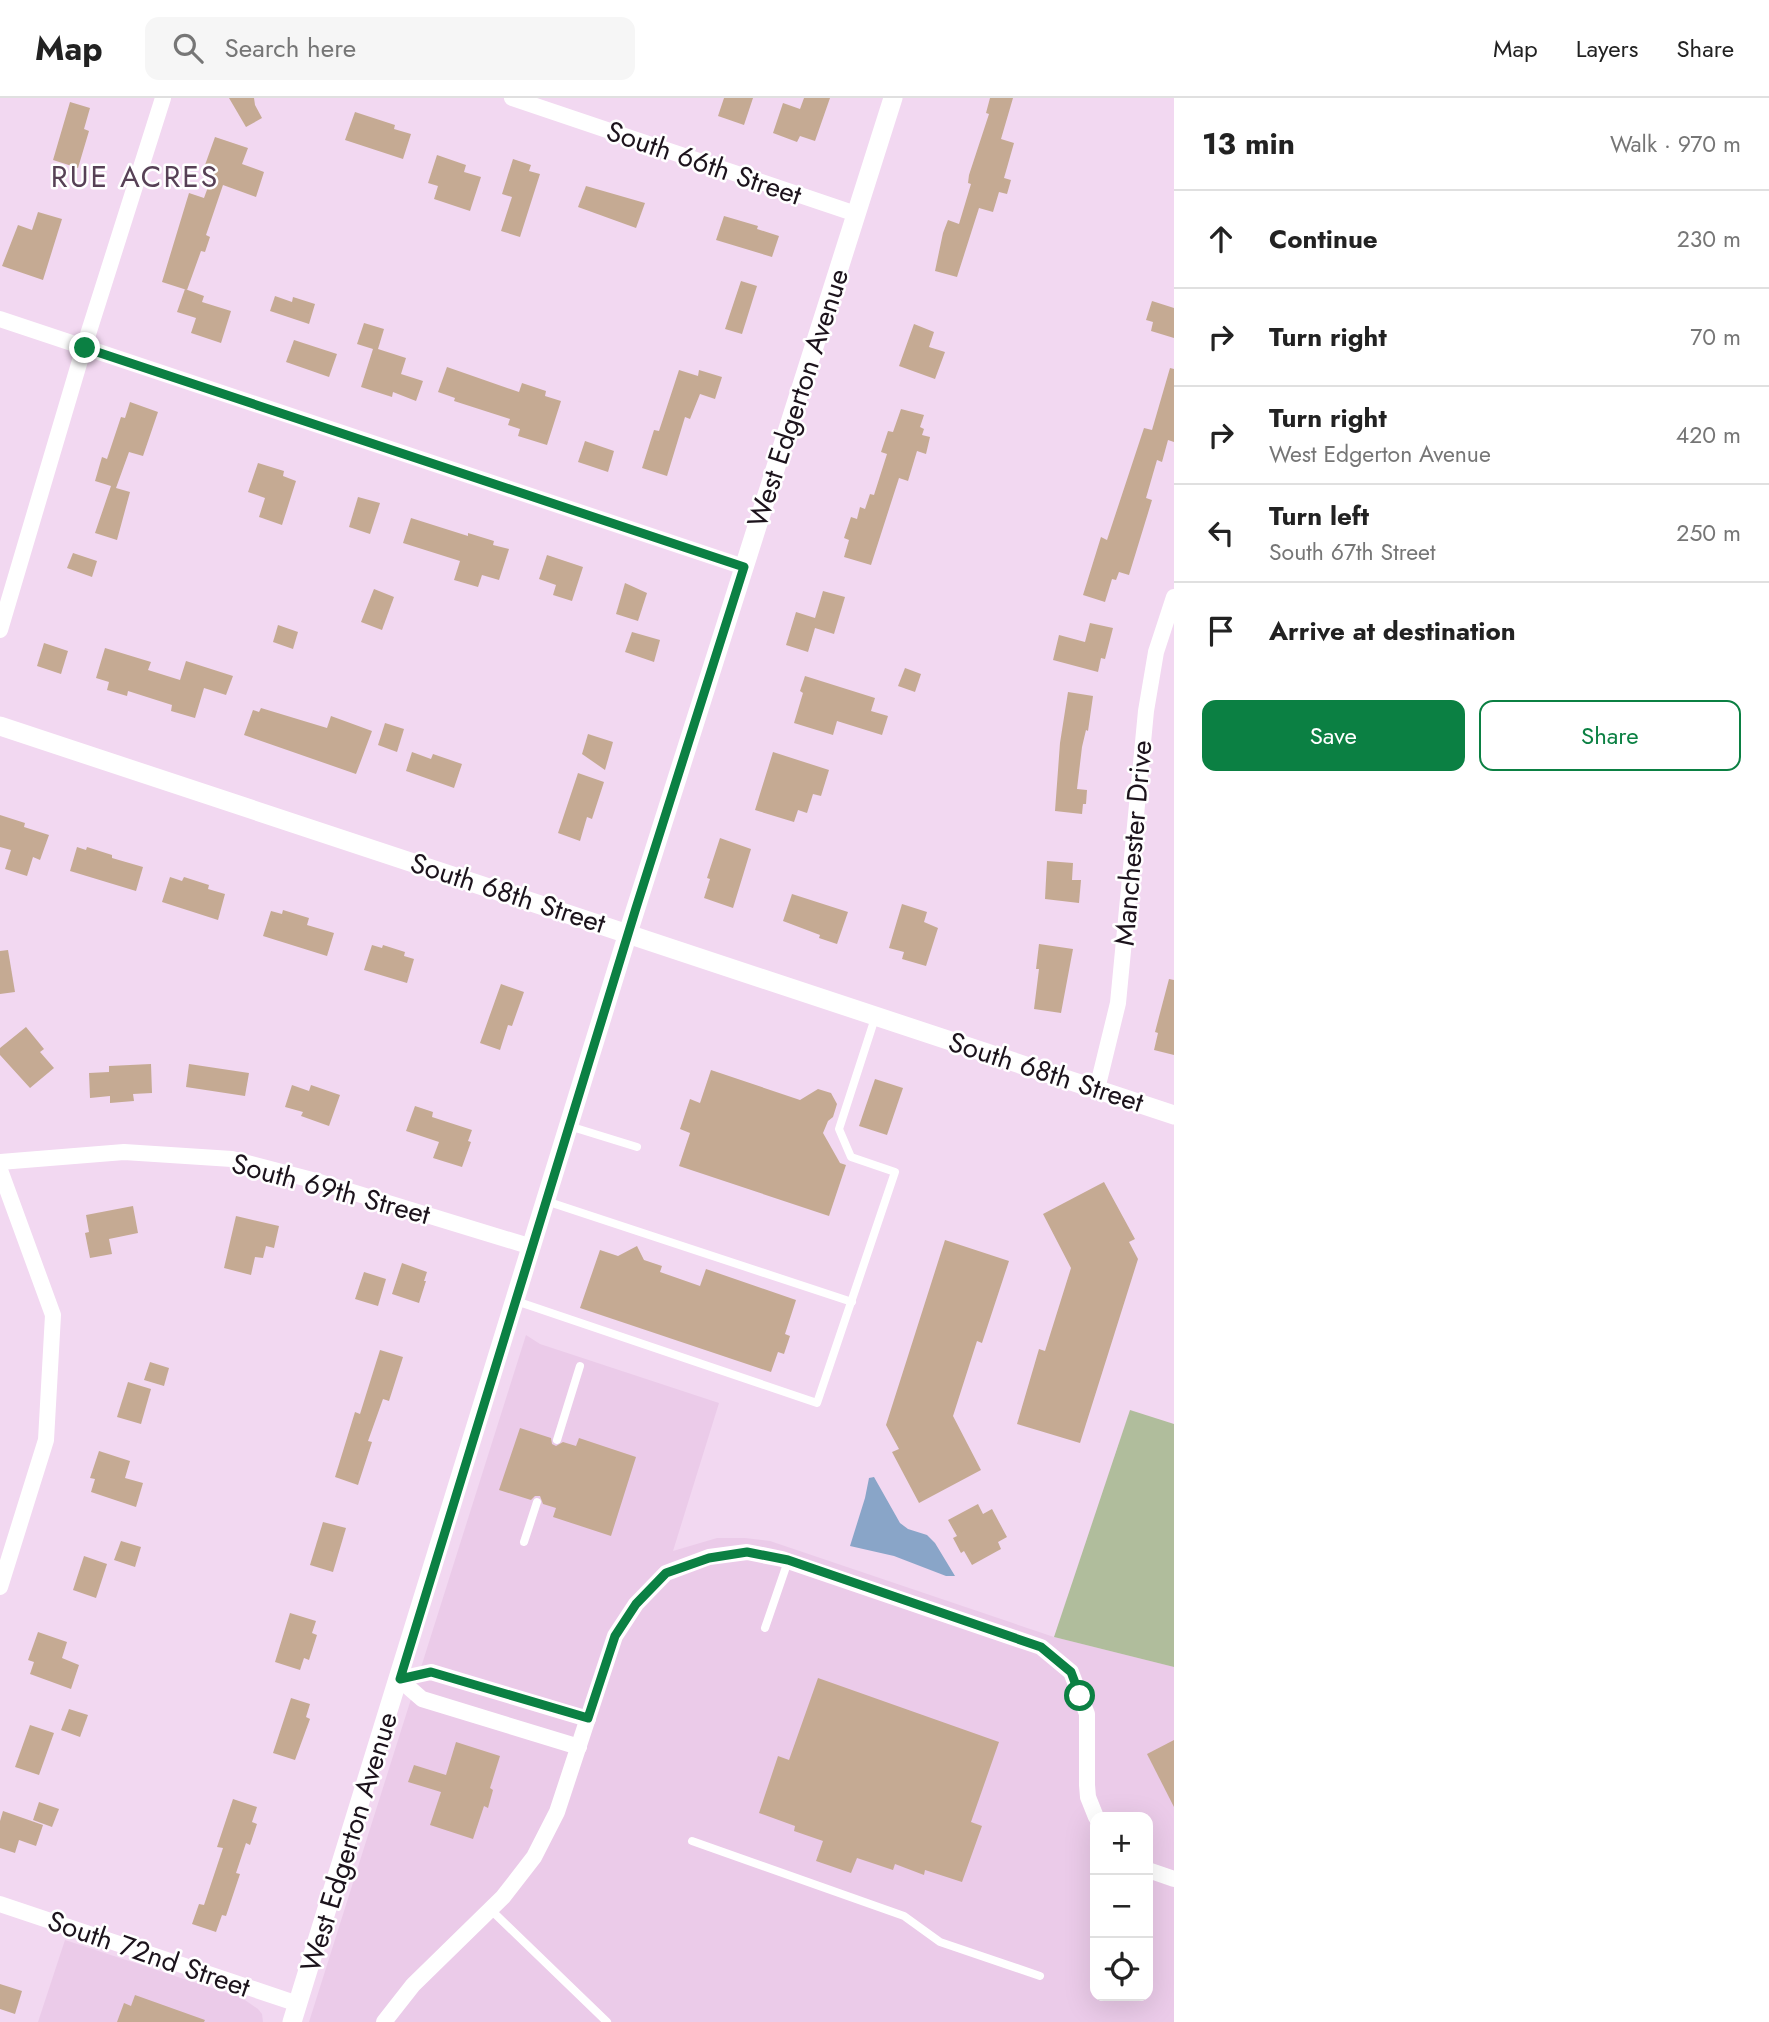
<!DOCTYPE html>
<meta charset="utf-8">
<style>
body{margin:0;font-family:Jost,sans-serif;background:#f6f6f6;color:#222}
.controls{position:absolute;right:21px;bottom:21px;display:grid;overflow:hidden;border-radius:14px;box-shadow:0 7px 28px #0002}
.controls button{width:63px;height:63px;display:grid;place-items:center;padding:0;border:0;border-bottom:2px solid #e0e0e0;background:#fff;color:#222;font:35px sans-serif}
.stop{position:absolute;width:21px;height:21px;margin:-16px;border:5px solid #0b8043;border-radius:50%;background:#fff}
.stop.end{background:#0b8043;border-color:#fff;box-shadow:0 2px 7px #0008}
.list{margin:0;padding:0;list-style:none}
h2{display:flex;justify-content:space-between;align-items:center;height:91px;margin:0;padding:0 28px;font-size:30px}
h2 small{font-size:23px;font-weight:400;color:#767676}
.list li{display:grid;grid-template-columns:46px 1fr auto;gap:21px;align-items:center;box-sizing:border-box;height:98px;padding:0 28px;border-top:2px solid #e0e0e0}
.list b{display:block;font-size:26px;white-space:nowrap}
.list p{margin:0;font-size:23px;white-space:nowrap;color:#767676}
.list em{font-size:23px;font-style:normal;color:#767676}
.actions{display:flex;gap:14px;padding:21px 28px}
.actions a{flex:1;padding:16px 0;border:2px solid #0b8043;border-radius:14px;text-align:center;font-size:24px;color:#0b8043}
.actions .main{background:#0b8043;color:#fff}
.icon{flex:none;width:38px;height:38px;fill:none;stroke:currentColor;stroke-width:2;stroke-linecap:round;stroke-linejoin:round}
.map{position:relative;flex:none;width:1174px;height:1924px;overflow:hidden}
header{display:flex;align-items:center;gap:42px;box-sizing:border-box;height:98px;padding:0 35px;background:#fff;border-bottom:2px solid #e0e0e0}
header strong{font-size:33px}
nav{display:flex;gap:38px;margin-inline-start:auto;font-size:24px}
.search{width:490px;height:63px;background:#f6f6f6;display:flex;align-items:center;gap:18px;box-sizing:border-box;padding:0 24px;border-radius:14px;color:#767676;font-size:26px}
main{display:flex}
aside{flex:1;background:#fff}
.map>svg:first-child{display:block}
</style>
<header>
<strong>Map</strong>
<div class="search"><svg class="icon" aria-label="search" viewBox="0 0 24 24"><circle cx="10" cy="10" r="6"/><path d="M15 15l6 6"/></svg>Search here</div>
<nav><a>Map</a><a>Layers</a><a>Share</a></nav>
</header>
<main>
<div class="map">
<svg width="1174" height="1924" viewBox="0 0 1174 1924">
<rect width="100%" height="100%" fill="#f2d8f1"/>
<g fill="#ebcbe9" fill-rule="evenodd">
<path d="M526,1237L540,1246L719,1305L673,1453L717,1440H745L770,1443L1054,1539L1174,1569V1924H309ZM1095,1719H1148V1898H1095Z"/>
<path d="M65,1842L242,1900L258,1911L262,1916L263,1924H38Z"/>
</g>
<path fill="#b0bd9c" d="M1130,1312L1174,1326V1569L1054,1539Z"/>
<path fill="#89a5c8" d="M874,1379L900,1425L908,1431L927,1437L935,1445L955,1478H946L894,1458L850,1448L865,1400L869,1380Z"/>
<g fill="#c5aa93">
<path d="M229,0H254L255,7L262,20L246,29Z"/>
<path d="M724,0H753L744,27L718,18Z"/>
<path d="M804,0H830L815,43L800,38L797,44L773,35L783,5L800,11Z"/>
<path d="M990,0H1013L1001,41L1014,45L1004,80L1011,82L1007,96L999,94L993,114L979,110L957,179L935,173L943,135L948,122L959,126L971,86L968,85L969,77L989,16L986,15Z"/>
<path d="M70,4L90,10L84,31L89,33L78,70L53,62Z"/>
<path d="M355,14L395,27L394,31L411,36L403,61L345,42Z"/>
<path d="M215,39L248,50L242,66L264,74L256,99L223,87L206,137L210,139L205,154L201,153L187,192L162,184L189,95L204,100L215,70L205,67Z"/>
<path d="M437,57L466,67L464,74L481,79L470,113L434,101L438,88L428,85Z"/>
<path d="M513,61L531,67L529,73L540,76L520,139L501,133L512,99L502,96Z"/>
<path d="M586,88L645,105L636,130L578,109Z"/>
<path d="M38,114L62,121L43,182L2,168L18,127L32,132Z"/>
<path d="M724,118L758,128L757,131L779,138L772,159L716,142Z"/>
<path d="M741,183L757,188L742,236L725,231Z"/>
<path d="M185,191L204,198L202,204L231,213L221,245L191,235L196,220L177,214Z"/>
<path d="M275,198L292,204L293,199L315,206L309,226L270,213Z"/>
<path d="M1152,203L1174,210V240L1151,233L1153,224L1146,222Z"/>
<path d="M364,225L384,231L378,251L406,260L401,276L423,283L416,303L393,294L392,299L361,289L373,251L357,246Z"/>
<path d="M914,226L934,234L929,249L945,254L935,281L899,268Z"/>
<path d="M294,242L337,256L329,279L286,264Z"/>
<path d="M447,269L519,294L522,285L546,293L545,298L561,303L547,347L518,338L520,331L508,327L510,321L454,303L455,300L438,294Z"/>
<path d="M1170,270L1174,271V344L1168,342L1162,364L1157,362L1146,400L1152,402L1129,477L1119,474L1116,482L1112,481L1105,504L1083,497L1101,439L1107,442L1144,330L1152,332Z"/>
<path d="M679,272L698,278L699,272L722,279L715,301L700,296L690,321L685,319L667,378L642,370L654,332L659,333Z"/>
<path d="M130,304L158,314L143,358L129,354L116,390L130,394L117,442L95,435L111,388L95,383L102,359L107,361L121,319L125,320Z"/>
<path d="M901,311L924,317L920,329L924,331L922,337L930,339L926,356L917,353L908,383L899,380L871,467L844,459L849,442L844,440L851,419L857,421L860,409L865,411L870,396L874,397L887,356L881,354L888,333L893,334Z"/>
<path d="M585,343L614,353L608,374L578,364Z"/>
<path d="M258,365L284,373L283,378L296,383L282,427L259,419L265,400L248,394Z"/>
<path d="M358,399L380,405L370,436L349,429Z"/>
<path d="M411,420L468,438V435L494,443L493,447L509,451L499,482L482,477L478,489L454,482L460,463L403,445Z"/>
<path d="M73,455L97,463L92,479L67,470Z"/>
<path d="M547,457L583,469L572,503L553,497L556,487L539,481Z"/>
<path d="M625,485L647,495L638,523L616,516Z"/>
<path d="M374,491L394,499L382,532L361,524Z"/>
<path d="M823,493L845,499L834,536L815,530L808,554L786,547L796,514L815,520Z"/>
<path d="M1090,525L1113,530L1105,561L1101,560L1098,574L1053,562L1059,537L1085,544Z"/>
<path d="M278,527L298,534L293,551L273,544Z"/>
<path d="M632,534L660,542L654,564L625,554Z"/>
<path d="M44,545L68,553L61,576L37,568Z"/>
<path d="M105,550L151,564L148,572L180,582L186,563L233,578L226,597L204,590L195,620L171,613L172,607L128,593L127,598L107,592L109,584L96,580Z"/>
<path d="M905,570L921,576L915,594L898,588Z"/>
<path d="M805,578L875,600L871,613L888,618L882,637L837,623L833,637L794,625L803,595L800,593Z"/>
<path d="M1068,594L1093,598L1088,633L1086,632L1082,649L1077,691L1087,692L1086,706H1083L1082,716L1055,713L1060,645Z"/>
<path d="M261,610L327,630L331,618L372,633L356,676L244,637L253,612L259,614Z"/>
<path d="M385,625L404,631L397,654L378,647Z"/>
<path d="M588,636L613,644L605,672L582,656Z"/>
<path d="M412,654L431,661L433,656L462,666L454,690L406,673Z"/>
<path d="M773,654L829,672L821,698L813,696L807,715L798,712L794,724L755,712Z"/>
<path d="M578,675L604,684L592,721L587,719L580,743L558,735Z"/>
<path d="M0,717L25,725L24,729L49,737L40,762L33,759L27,778L5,771L11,752L0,749Z"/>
<path d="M720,740L751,751L733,810L704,800L710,781L707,780Z"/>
<path d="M77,749L86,752L87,749L112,757V760L143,769L136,793L70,773Z"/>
<path d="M1047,763L1073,765L1072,782H1081L1079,805L1045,801Z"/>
<path d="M170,779L182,783L184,779L209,787L208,791L225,796L218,822L162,804Z"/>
<path d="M792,796L848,814L837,846L819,840L820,837L783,823Z"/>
<path d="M902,806L927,814L924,824L938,830L926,868L902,861L904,854L889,850Z"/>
<path d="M283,812L309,820L307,827L334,835L327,858L263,838L271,813L282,816Z"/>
<path d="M1039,846L1073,851L1061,915L1034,911L1039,871H1036Z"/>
<path d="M372,847L382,850L383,847L405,854L404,858L414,861L407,885L364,872Z"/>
<path d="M8,852L15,894L0,896V853Z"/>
<path d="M1169,881L1174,882V957L1154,952L1158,935L1155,934Z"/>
<path d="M501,886L524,894L512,928L508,927L500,952L480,945Z"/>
<path d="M26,929L44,951L40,954L54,970L30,990L0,957V950Z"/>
<path d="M151,966L152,995L133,996L134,1003L110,1005V998L90,1000L89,975L109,974V968Z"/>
<path d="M189,966L249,975L245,998L186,989Z"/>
<path d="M711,972L800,1002L818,991L831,995L837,1006L833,1019L828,1023L823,1035L840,1065L846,1067L829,1118L679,1068L690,1035L680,1031L690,1001L700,1005Z"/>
<path d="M875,981L903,990L887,1037L859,1028Z"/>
<path d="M292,987L309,993L311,987L340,997L329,1028L301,1018L303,1014L285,1009Z"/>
<path d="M415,1008L433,1014L432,1019L472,1032L468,1043L471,1044L462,1069L433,1060L439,1044L406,1033Z"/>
<path d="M1104,1084L1135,1141L1129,1144L1138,1161L1080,1345L1017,1326L1039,1251L1045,1253L1071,1170L1043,1116Z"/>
<path d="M133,1108L138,1135L109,1141L112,1156L90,1160L85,1135L89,1134L86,1117Z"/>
<path d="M236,1118L279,1128L274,1150L266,1148L263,1160L255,1159L251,1177L224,1170Z"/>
<path d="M945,1142L1009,1163L982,1245L977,1243L953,1318L981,1372L919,1405L892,1354L899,1351L886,1327Z"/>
<path d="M637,1148L644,1162L662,1168L660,1174L700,1188L706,1171L796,1202L785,1236L790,1238L784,1256L778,1254L771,1274L580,1210L600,1152L618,1158Z"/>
<path d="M402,1165L427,1174L424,1183H426L419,1205L392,1196Z"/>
<path d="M364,1174L386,1181L378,1208L355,1201Z"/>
<path d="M380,1252L403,1259L389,1303L383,1301L368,1343L372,1344L358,1387L335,1379L355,1314L360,1316Z"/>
<path d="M150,1264L169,1270L164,1288L144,1282Z"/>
<path d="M128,1284L151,1291L141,1326L117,1319Z"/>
<path d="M520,1330L551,1340L552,1346L556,1348L563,1344L576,1348L579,1340L636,1359L611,1438L553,1419L556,1410L543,1406L540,1398H535L531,1402L499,1392Z"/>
<path d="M99,1353L130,1363L125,1380L143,1385L136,1409L91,1394L95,1381L90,1380Z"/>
<path d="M978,1406L983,1416L992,1411L1007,1439L998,1444L1001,1451L972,1467L964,1453L961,1455L953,1440L957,1438L948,1422Z"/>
<path d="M323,1424L346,1430L333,1474L310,1467Z"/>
<path d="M121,1443L141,1449L135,1469L114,1462Z"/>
<path d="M84,1458L107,1466L96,1500L73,1492Z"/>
<path d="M290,1515L316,1523L312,1535L317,1537L309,1562L304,1560L300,1572L275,1564Z"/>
<path d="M38,1534L67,1544L62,1560L79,1567L71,1591L30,1576L34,1564L28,1562Z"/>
<path d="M818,1580L999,1644L971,1724L982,1728L962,1784L925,1772L924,1777L895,1766L893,1772L857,1760L851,1775L816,1763L823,1743L794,1733L795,1728L759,1715L778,1658L789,1662Z"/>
<path d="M291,1600L310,1606L306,1619L310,1621L295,1662L273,1655Z"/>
<path d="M69,1611L88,1617L80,1639L61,1632Z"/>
<path d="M30,1627L54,1635L39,1677L15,1669Z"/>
<path d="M1174,1642V1709L1147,1656Z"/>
<path d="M456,1644L500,1658L490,1690L493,1692L488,1710L484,1708L473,1741L430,1727L441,1694L408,1684L414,1667L446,1677Z"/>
<path d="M233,1701L257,1709L252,1724L257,1726L250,1747L246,1745L236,1775L240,1776L226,1818L222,1817L216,1834L192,1826L199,1806L204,1807L223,1750L217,1749Z"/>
<path d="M39,1704L59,1711L52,1729L33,1722Z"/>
<path d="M3,1713L43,1727L36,1748L19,1742L15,1755L0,1750V1723Z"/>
<path d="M0,1886L22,1893L15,1916L0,1911Z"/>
<path d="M135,1897L205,1922L204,1924H117L124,1905L131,1908Z"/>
</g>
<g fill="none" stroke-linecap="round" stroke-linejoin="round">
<g stroke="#fff" stroke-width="8">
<path d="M569,1028L637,1049"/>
<path d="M546,1103L852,1204"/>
<path d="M516,1203L817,1305L895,1074L851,1059L839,1031L875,920"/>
<path d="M557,1342L580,1268"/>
<path d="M524,1444L537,1404"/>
<path d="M765,1530L788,1463"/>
<path d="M692,1743L904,1818L940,1844L1040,1878"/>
<path d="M491,1812L607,1924"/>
</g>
<g stroke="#fff" stroke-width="16">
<path d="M512,0L856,116"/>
<path d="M0,221L744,469"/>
<path d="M0,532L84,249L163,0"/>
<path d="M1097,991L1118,905L1146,613L1156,554L1174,499"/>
<path d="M0,1064L124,1054L232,1061L316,1083L532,1149"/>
<path d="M0,1072L53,1217L46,1342L0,1489"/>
<path d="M399,1581L431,1574L588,1621"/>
<path d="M399,1581L422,1601L579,1649"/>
<path d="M1148,1772L1174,1781"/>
<path d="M0,1806L298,1906"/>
<path d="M384,1924L413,1887L503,1799L534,1759L557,1714L615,1538L636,1506L666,1475L709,1459L747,1454L782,1461L1041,1549L1071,1574L1087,1616V1687L1088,1699L1096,1719"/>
</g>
<g stroke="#fff" stroke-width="19">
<path d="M0,628L1174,1017"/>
<path d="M292,1924L628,835L893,0"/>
</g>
</g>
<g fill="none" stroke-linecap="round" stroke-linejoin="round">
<path stroke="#0b8043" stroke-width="9" d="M85,250L744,469L636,810L400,1581L431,1574L588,1620L615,1538L636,1506L666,1475L709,1460L747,1454L788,1462L1041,1549L1071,1574L1080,1598"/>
</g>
<g text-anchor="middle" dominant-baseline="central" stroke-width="5" stroke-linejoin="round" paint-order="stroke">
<g font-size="28" fill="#1c131c" stroke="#fff">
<text transform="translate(704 65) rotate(19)">South 66th Street</text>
<text transform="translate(798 300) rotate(-72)">West Edgerton Avenue</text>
<text transform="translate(1133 745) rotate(-85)">Manchester Drive</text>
<text transform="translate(508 795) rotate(18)">South 68th Street</text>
<text transform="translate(1046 974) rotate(18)">South 68th Street</text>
<text transform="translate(331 1091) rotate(15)">South 69th Street</text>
<text transform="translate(349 1744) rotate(-73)">West Edgerton Avenue</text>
<text transform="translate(149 1856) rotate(19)">South 72nd Street</text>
</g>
<g font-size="30" letter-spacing="2" fill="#574156" stroke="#fff">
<text x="135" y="78">RUE ACRES</text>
</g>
</g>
</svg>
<div class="controls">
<button>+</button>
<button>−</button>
<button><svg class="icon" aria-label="locate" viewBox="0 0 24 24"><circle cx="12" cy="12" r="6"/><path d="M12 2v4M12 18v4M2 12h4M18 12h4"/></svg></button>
</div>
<div class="stop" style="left:1080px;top:1598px"></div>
<div class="stop end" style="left:85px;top:250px"></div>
</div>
<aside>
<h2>13 min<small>Walk · 970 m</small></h2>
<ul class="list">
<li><svg class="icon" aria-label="ahead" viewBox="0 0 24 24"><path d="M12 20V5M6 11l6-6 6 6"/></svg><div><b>Continue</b></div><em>230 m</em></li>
<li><svg class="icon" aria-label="right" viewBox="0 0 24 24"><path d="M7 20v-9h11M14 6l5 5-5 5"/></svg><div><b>Turn right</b></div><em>70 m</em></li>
<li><svg class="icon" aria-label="right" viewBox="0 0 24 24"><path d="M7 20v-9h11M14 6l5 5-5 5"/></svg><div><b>Turn right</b><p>West Edgerton Avenue</p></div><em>420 m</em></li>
<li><svg class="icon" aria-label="left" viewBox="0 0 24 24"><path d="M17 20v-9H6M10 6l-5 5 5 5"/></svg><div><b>Turn left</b><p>South 67th Street</p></div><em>250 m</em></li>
<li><svg class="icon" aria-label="arrive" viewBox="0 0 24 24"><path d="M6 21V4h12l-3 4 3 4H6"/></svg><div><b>Arrive at destination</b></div></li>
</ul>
<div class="actions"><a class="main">Save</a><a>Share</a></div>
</aside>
</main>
